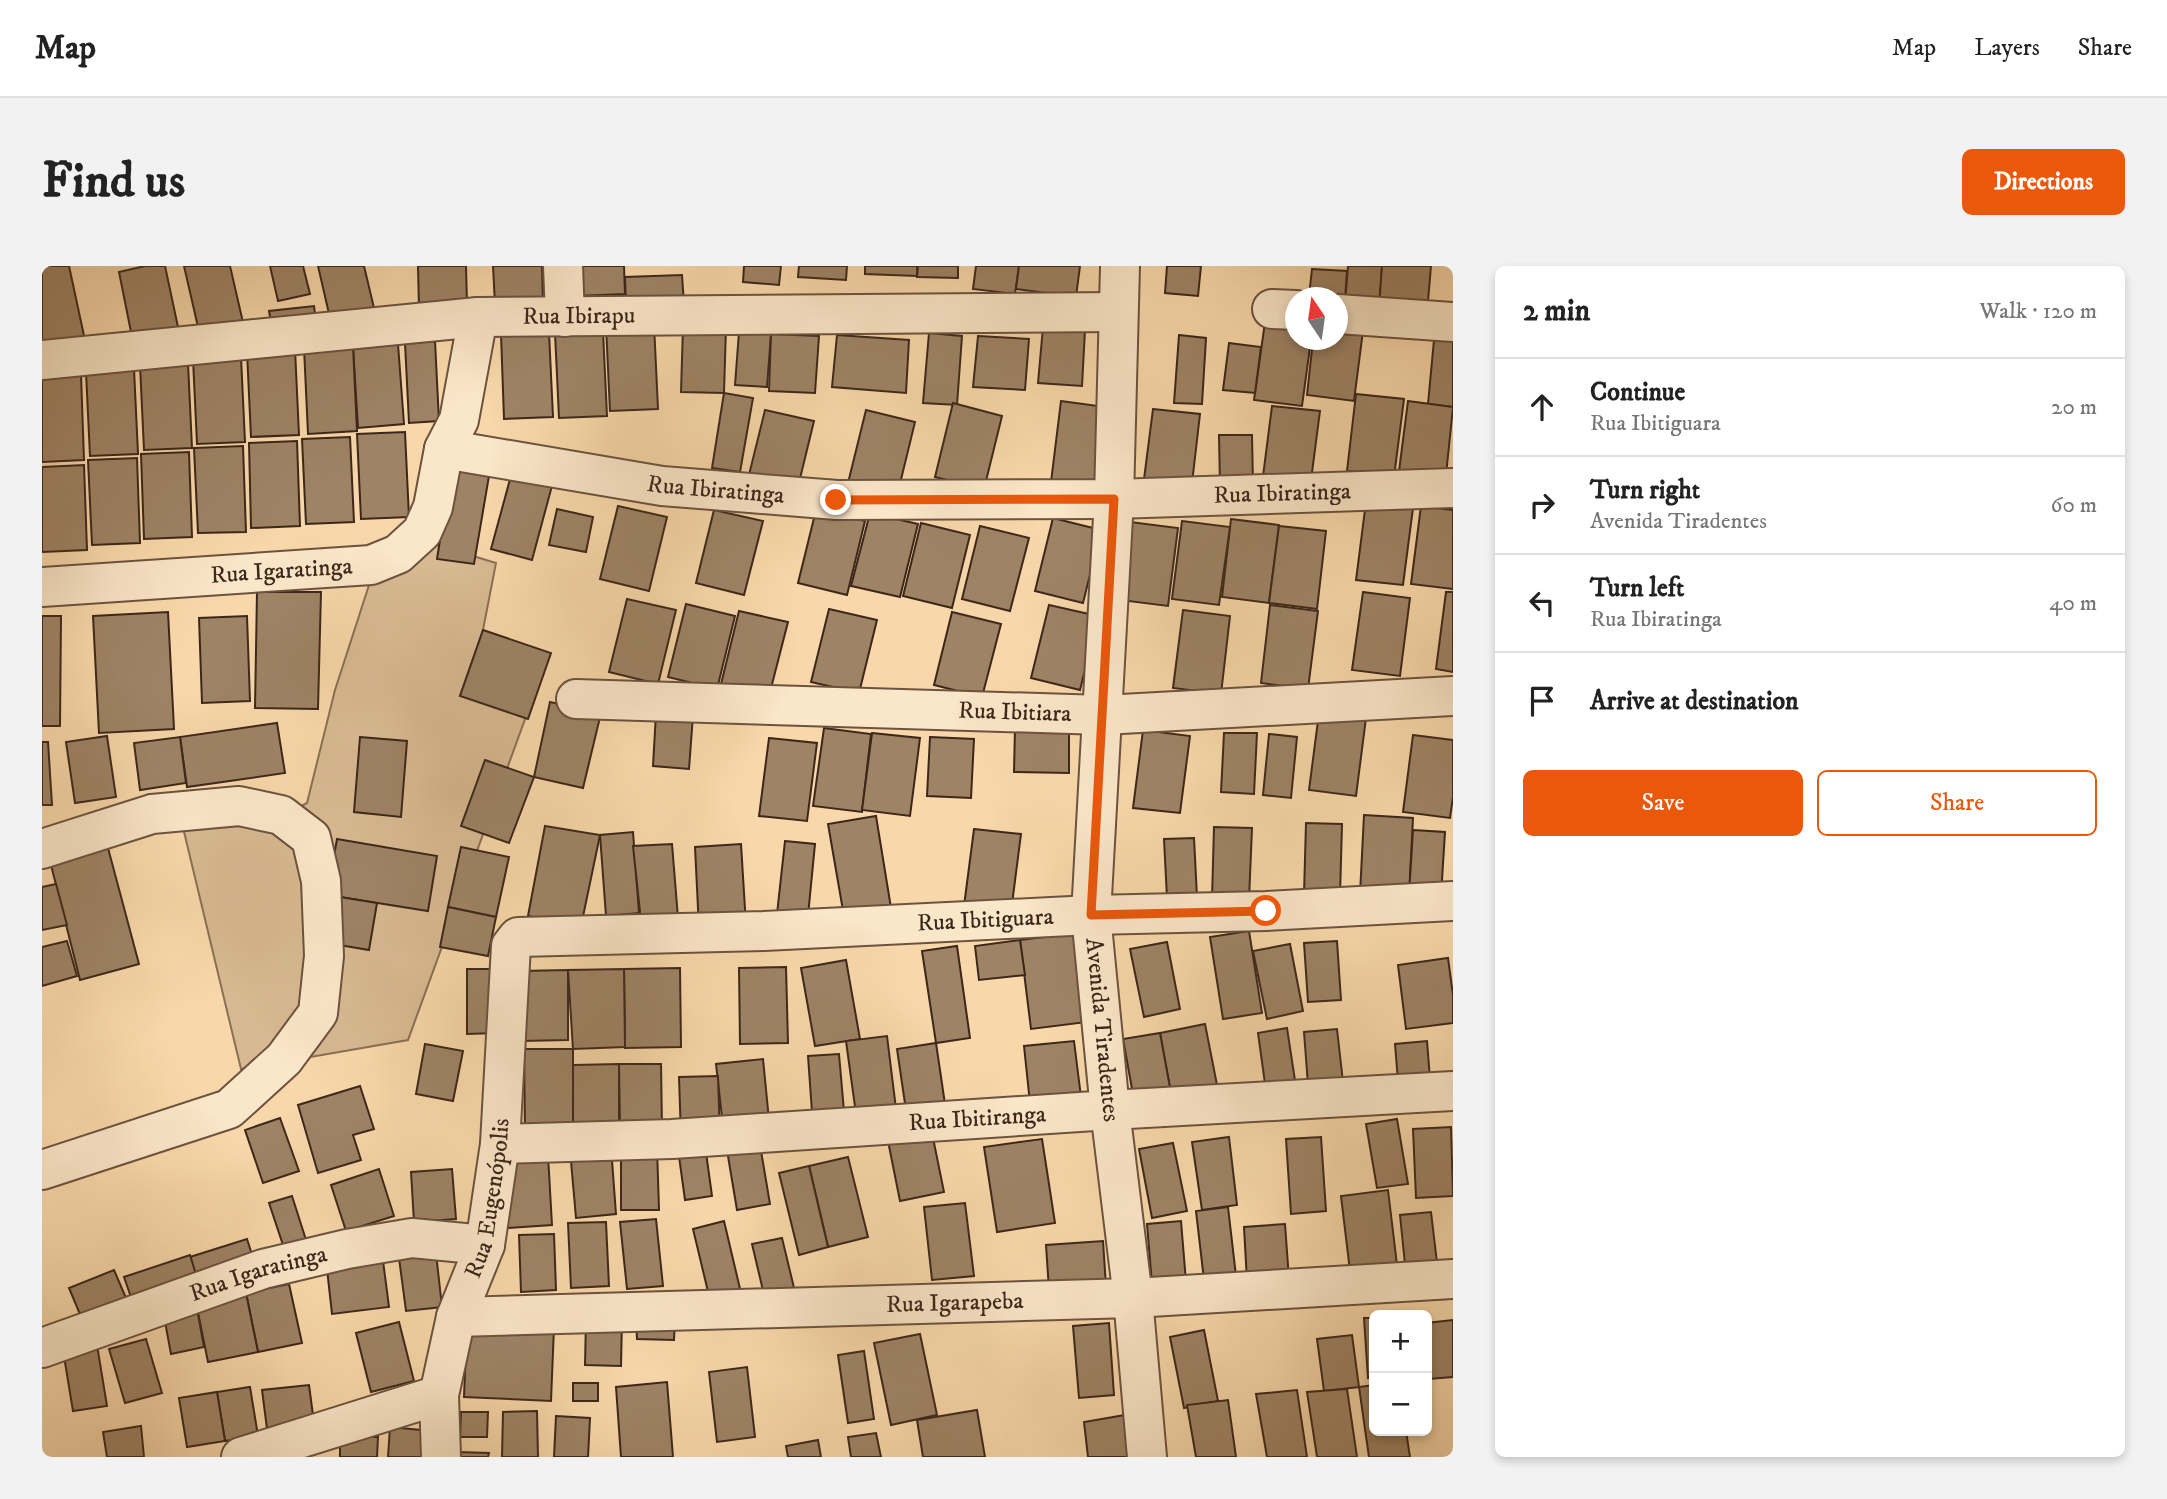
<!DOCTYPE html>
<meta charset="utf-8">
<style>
body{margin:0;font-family:"IM FELL DW Pica",serif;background:#f2f2f2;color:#222}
.controls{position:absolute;right:21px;bottom:21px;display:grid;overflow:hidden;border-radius:10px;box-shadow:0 4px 10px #0003}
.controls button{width:63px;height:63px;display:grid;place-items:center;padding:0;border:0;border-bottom:2px solid #e0e0e0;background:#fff;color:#222;font:35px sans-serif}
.compass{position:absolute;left:1243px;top:21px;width:63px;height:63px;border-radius:50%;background:#fff;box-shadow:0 4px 10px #0003;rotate:347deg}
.stop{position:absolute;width:21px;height:21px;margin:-16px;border:5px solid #ea580c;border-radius:50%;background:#fff}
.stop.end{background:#ea580c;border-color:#fff;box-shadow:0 2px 7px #0008}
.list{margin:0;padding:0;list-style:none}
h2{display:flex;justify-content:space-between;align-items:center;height:91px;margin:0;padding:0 28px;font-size:30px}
h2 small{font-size:23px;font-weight:400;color:#767676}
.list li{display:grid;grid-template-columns:46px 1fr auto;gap:21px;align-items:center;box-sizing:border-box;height:98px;padding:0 28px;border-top:2px solid #e0e0e0}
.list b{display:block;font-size:26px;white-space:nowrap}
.list p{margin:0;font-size:23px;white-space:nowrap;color:#767676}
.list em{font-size:23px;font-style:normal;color:#767676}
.actions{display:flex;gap:14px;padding:21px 28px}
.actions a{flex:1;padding:16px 0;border:2px solid #ea580c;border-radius:10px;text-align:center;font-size:24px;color:#ea580c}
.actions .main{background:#ea580c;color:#fff}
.icon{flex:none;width:38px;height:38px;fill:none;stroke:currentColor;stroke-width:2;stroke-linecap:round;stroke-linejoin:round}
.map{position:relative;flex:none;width:1411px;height:1191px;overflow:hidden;border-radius:10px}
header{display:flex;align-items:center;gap:42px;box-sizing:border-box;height:98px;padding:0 35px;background:#fff;border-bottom:2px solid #e0e0e0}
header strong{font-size:33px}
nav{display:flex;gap:38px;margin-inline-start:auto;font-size:24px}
.intro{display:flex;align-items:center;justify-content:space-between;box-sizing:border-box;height:168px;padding:0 42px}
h1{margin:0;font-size:49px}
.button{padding:18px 32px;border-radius:10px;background:#ea580c;color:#fff;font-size:24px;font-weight:700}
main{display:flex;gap:42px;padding:0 42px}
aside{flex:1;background:#fff;border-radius:10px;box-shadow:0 4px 10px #0003}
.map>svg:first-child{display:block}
</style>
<header>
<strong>Map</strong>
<nav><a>Map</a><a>Layers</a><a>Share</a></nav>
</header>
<div class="intro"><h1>Find us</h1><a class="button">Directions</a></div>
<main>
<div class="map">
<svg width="1411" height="1191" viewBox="0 0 1411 1191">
<rect width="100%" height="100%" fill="#f8d8aa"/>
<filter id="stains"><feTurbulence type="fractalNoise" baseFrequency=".00286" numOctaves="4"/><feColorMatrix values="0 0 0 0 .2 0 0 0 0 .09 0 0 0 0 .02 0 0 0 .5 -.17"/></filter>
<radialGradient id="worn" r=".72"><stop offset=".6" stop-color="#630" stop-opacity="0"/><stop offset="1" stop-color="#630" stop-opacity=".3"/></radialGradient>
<path fill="#d8ba92" stroke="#8a7056" stroke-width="2" d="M375,273L454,297L441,364L418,430L486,445L366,774L199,803L138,549L228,557L265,537L293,424L340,279Z"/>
<g fill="#9e8365" stroke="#3d271b" stroke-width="2">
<path d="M6,0H27L44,79L0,87V1Z"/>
<path d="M103,0H123L136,61L90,71L77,6Z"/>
<path d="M142,0H188L203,65L159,74Z"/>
<path d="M228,0H261L268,28L236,35Z"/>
<path d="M276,0H322L332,42L288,52Z"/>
<path d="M376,0H424L425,39L377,42Z"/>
<path d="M451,0H500L501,36L453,38Z"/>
<path d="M533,0H582L583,28L535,30Z"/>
<path d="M702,0H739L737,19L701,16Z"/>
<path d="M757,0H805L804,14L756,11Z"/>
<path d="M823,0H875V10L823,8Z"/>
<path d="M876,0H916V12L875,11Z"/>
<path d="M934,0H977L973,28L931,23Z"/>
<path d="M977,0H1038L1034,31L974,23Z"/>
<path d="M1125,0H1159L1156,30L1123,27Z"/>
<path d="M1306,0H1340L1337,40L1303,37Z"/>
<path d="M1340,0H1389L1385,47L1337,43Z"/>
<path d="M1270,3L1305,5L1303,33L1267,30Z"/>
<path d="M640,9L642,38L584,41L583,11Z"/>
<path d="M272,40L274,56L230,62L227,45Z"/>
<path d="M1296,54L1322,57L1312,135L1265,129L1271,74H1296Z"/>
<path d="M1223,56L1254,60V74H1269L1260,140L1212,134Z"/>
<path d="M612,58L616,143L568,145L564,60Z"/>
<path d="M641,60L684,61L682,127L639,126Z"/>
<path d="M1001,61L1043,64L1040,120L996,117Z"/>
<path d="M1393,63L1411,65V141L1386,138Z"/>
<path d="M561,65L565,150L517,152L513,67Z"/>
<path d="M507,66L511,151L462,153L459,68Z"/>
<path d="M697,66L729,68L725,121L693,119Z"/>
<path d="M887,67L920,70L915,139L881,137Z"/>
<path d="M729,68L777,70L773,127L727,125Z"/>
<path d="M795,69L867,74L864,127L790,121Z"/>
<path d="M1137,69L1164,72L1160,138L1132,137Z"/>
<path d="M936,70L987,73L983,124L931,121Z"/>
<path d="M393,75L397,155L367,157L363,77Z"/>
<path d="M1187,77L1219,81L1213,127L1181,124Z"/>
<path d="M356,78L362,158L316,162L311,81Z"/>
<path d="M311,80L315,165L266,168L262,82Z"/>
<path d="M253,83L257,169L209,171L205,86Z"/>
<path d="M199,91L203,176L155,178L151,93Z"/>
<path d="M146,97L150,182L102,184L98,99Z"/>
<path d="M92,103L96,188L48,190L44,106Z"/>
<path d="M39,109L42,194L0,196V111Z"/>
<path d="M682,127L711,132L698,206L670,202Z"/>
<path d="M1314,128L1362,133L1352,211L1305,205Z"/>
<path d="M1019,135L1071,142L1062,222L1009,216Z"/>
<path d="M1366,135L1411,141L1403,219L1356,213Z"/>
<path d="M911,137L960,150L942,223L893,211Z"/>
<path d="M1230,140L1278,145L1268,222L1220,218Z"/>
<path d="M1111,143L1158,148L1149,226L1101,221Z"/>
<path d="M723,144L772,155L754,229L705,217Z"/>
<path d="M824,144L873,156L855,230L806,217Z"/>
<path d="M363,166L367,251L319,253L315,168Z"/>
<path d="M1177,169H1210L1211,219L1178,220Z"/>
<path d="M308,171L312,256L264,258L260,173Z"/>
<path d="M255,175L258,260L209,262L207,177Z"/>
<path d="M201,180L204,266L156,267L152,182Z"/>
<path d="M147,186L150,271L102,273L99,188Z"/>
<path d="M95,192L98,277L50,279L46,194Z"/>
<path d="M42,199L45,284L0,286V201Z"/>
<path d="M410,199L448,204L432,298L395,293Z"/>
<path d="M470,206L511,216L490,294L449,283Z"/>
<path d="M1324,236L1371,242L1361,319L1314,314Z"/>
<path d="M576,240L625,251L607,325L558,313Z"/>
<path d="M1379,240L1411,244V323L1369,318Z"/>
<path d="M515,243L551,251L544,286L507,279Z"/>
<path d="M672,244L721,255L702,329L654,317Z"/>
<path d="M774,244L823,255L805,329L756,317Z"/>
<path d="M828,247L876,258L858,331L809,320Z"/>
<path d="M1011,252L1059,264L1041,337L993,325Z"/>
<path d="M1189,253L1237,259L1227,337L1180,331Z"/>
<path d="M1140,255L1188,261L1177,339L1130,333Z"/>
<path d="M1088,256L1136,262L1126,340L1078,334Z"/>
<path d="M879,257L928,269L910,342L861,330Z"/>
<path d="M938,260L987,272L968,345L920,333Z"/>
<path d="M1237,260L1284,265L1275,343L1227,337Z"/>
<path d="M215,326H279L276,443L213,442Z"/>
<path d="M1321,326L1368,332L1358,410L1310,404Z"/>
<path d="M1404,326H1411V406L1394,403Z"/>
<path d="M585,333L634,344L616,418L567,406Z"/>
<path d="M644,338L693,350L675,423L626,411Z"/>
<path d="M1007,339L1056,350L1038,424L989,412Z"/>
<path d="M1228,339L1276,345L1266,423L1219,417Z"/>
<path d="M787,343L835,354L817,427L769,416Z"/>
<path d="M1141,344L1188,350L1179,428L1131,422Z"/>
<path d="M697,345L746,356L727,430L679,418Z"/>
<path d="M126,346L132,463L57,467L51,350Z"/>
<path d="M910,346L959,358L940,431L892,419Z"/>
<path d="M0,350H19L18,460H0Z"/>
<path d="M205,350L208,435L160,437L157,352Z"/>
<path d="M441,364L509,387L486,453L418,430Z"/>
<path d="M508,436L559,447L541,522L492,511Z"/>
<path d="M614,447L651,449L647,503L611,500Z"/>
<path d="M1277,447L1324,452L1314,530L1267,524Z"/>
<path d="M235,457L243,507L145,521L138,471Z"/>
<path d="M973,461L1027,462V507L972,506Z"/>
<path d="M782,462L829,468L820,546L771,540Z"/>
<path d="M1101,464L1148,470L1138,547L1091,542Z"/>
<path d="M830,467L878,472L868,550L820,544Z"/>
<path d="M1182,467H1215L1212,528L1179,526Z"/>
<path d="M1227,468L1255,471L1249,532L1221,529Z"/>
<path d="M1371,469L1411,474V531L1408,552L1361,546Z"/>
<path d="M65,470L74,531L33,537L24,476Z"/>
<path d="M138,471L144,517L98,524L92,477Z"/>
<path d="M318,471L365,475L359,551L312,546Z"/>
<path d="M888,471L932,473L929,532L885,530Z"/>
<path d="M727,472L775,477L765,555L717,550Z"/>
<path d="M0,476H6L10,539H0Z"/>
<path d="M443,494L492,511L467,577L419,560Z"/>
<path d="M1322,549L1371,552L1367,631L1318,628Z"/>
<path d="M834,550L850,648L803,656L786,558Z"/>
<path d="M1264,557L1300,558L1298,629L1262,628Z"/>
<path d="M503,560L558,569L539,660L486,650Z"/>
<path d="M1172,561L1210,562L1207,634L1170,633Z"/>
<path d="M932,563L979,568L969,646L922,640Z"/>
<path d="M1371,564L1403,566L1399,630L1367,628Z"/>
<path d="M591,566L597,647L564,650L558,569Z"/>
<path d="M1152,572L1155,631L1125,632L1122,573Z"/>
<path d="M295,573L395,590L386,645L285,629Z"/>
<path d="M743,575L773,578L765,660L734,657Z"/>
<path d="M630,578L636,652L599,655L591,580Z"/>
<path d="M699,578L704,659L657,663L653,581Z"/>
<path d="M419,581L467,591L454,651L406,641Z"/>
<path d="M66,582L97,698L38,714L8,595Z"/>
<path d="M14,618L25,659L0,664V621Z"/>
<path d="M298,631L335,637L327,684L291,678Z"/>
<path d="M406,641L454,651L446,690L398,681Z"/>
<path d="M1207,665L1220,747L1181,753L1168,671Z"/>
<path d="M1034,667L1045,756L989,763L978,674Z"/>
<path d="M978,674L983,709L937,714L933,680Z"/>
<path d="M25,675L35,710L0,720V681Z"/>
<path d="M1295,675L1299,734L1266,736L1262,677Z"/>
<path d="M1125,676L1138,743L1102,751L1088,683Z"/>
<path d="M1248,678L1261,745L1225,753L1211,685Z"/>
<path d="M915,680L928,772L894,777L880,685Z"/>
<path d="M1406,692L1411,729V757L1364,763L1356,699Z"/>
<path d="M804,694L818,773L773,780L759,702Z"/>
<path d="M744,701L746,777L698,778L697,702Z"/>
<path d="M638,702L639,781L583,782L582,703Z"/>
<path d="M425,703H455L454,767L425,768Z"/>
<path d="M582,703L583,781L531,783L526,704Z"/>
<path d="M526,704V774L479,775L478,705Z"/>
<path d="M1163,758L1176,824L1130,833L1118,767Z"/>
<path d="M1245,762L1254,821L1224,825L1216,767Z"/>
<path d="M1295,763L1301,816L1266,819L1262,766Z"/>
<path d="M1118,767L1129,827L1092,834L1081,773Z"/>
<path d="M845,770L854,843L814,848L804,775Z"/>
<path d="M1032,775L1039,831L988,837L982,780Z"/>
<path d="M1385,775L1388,813L1356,815L1353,778Z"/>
<path d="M894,777L904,845L865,851L855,783Z"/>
<path d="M383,778L421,785L411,835L374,828Z"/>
<path d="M482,783H531V864L483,865Z"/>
<path d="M797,788L803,857L771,860L766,790Z"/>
<path d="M721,793L728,864L682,869L674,798Z"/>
<path d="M577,798H619L620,864H578Z"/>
<path d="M577,798V861L531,862V799Z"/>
<path d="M676,810L678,870L639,871L637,811Z"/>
<path d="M318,820L332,863L311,869L319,894L276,907L256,839Z"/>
<path d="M238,852L257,905L221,917L203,864Z"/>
<path d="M1355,853L1366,918L1335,922L1324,858Z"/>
<path d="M1409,861L1411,930L1374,932L1371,863Z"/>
<path d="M890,867L902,926L858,935L846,875Z"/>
<path d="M1187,871L1195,939L1160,944L1150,876Z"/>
<path d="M1279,871L1284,945L1249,948L1244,873Z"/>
<path d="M717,873L728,938L695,944L684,878Z"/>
<path d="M1000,873L1013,957L955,966L942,881Z"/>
<path d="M1131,877L1145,945L1110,952L1097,883Z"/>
<path d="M663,879L670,930L643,934L636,883Z"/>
<path d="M569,881L574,948L534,952L528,884Z"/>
<path d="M579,881H615L617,944H579Z"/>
<path d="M506,889L510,959L465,962L460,892Z"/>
<path d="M806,891L826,971L786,981L767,900Z"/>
<path d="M767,900L786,981L757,989L737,907Z"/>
<path d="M337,903L352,950L304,965L289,919Z"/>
<path d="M410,903L414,953L372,956L369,906Z"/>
<path d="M1346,924L1355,999L1308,1005L1299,930Z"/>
<path d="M250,930L264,974L242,982L227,937Z"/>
<path d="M923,937L932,1010L890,1014L882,941Z"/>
<path d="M1186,941L1194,1010L1162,1014L1154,945Z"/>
<path d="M1389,946L1396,1005L1364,1008L1358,949Z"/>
<path d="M614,953L621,1020L585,1023L578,956Z"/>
<path d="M682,955L699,1027L668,1034L651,963Z"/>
<path d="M1139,955L1144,1016L1110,1018L1105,958Z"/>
<path d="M564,956L567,1020L529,1022L526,957Z"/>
<path d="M1243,958L1247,1013L1205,1015L1202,961Z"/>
<path d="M512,968L514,1024L479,1026L477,969Z"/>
<path d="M740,972L753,1026L723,1033L710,978Z"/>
<path d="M205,973L212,995L155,1013L148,991Z"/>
<path d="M1061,975L1064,1020L1007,1024L1004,979Z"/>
<path d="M340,987L347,1041L290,1048L284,994Z"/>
<path d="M394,987L400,1041L364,1045L357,992Z"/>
<path d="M148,989L156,1015L91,1037L82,1011Z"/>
<path d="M72,1004L87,1039L42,1058L27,1022Z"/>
<path d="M247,1018L260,1077L216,1086L204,1027Z"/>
<path d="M204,1027L216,1086L166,1096L154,1037Z"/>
<path d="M154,1037L162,1081L129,1088L121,1045Z"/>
<path d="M594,1050L633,1051L632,1074L595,1073Z"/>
<path d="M1322,1052H1332V1111L1326,1112Z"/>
<path d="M544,1053H580L579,1100L543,1099Z"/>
<path d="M1411,1054V1111L1387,1113L1385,1057Z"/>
<path d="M357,1056L372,1115L329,1126L314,1067Z"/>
<path d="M1067,1057L1072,1129L1037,1132L1031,1060Z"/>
<path d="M425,1058L512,1061L509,1135L422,1131Z"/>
<path d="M1162,1064L1176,1135L1142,1142L1128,1071Z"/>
<path d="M878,1068L895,1149L849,1159L832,1077Z"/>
<path d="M1310,1069L1317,1121L1282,1125L1275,1073Z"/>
<path d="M104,1073L120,1127L83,1137L67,1083Z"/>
<path d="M55,1079L65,1140L31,1145L21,1084Z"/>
<path d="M822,1085L832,1153L806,1157L796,1089Z"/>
<path d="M705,1101L713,1171L675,1176L667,1106Z"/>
<path d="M625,1116L631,1191H579L574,1121Z"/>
<rect x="531" y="1117" width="25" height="18"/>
<path d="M267,1119L272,1157L225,1163L220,1124Z"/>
<path d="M1332,1119V1165H1364L1368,1191H1327L1317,1121Z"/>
<path d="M208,1121L216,1170L183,1175L175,1126Z"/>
<path d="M1305,1123L1315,1191H1275L1265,1126Z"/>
<path d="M1255,1124L1265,1191H1225L1214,1128Z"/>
<path d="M175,1126L183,1175L145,1181L137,1132Z"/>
<path d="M1186,1134L1194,1191H1154L1145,1139Z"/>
<path d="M935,1144L943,1191H881L875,1154Z"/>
<path d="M495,1145L496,1191H460L461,1146Z"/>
<path d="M419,1146H446L445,1171H418Z"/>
<path d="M1083,1149L1089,1191H1046L1042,1156Z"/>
<path d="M514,1150L548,1152L546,1191H512Z"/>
<path d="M99,1160L102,1191H65L61,1166Z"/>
<path d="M348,1161L389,1165L386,1191H346Z"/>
<path d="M834,1167L839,1191H809L806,1171Z"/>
<path d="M298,1171H336L335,1191H298Z"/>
<path d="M776,1174L779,1191H746L744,1180Z"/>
<path d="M416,1186L447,1187L446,1191H416Z"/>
</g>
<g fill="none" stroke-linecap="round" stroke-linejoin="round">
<defs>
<g id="minor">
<path d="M521,0L523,51"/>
<path id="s1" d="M1078,0L1072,233L1049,649L1068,844L1091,1032L1105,1191"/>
<path d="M1230,43L1254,44"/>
<path d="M1296,48L1411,56"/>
<path id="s2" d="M0,94L436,51L1076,46"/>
<path id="s3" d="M402,183L620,220L795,234L1072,233L1411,222"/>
<path id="s4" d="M0,321L329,299L356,288L380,266L391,241L402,183L417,154L436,51"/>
<path id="s5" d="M534,433L1061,449L1411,430"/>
<path d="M0,583L110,548L197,540L239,549L269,572L279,615L282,690L276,747L242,793L187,843L0,904"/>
<path id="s6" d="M458,878L630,873L1068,844L1411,825"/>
<path id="s7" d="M414,1051L1091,1032L1411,1013"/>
<path id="s8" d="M0,1082L221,1003L305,983L370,972L443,979"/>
<path d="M199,1191L397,1129"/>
<path id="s9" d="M399,1191L397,1129L414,1051L443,979L458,878L469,680L476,671L722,665L1049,649L1224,645L1411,635"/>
</g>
</defs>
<use href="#minor" stroke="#6c533f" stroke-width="42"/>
<use href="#minor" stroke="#fae6c8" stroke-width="38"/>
</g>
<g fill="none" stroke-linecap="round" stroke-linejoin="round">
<path stroke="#ea580c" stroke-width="9" d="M794,234L1072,233L1049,649L1224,645"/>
</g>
<g text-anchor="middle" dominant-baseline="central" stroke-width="5" stroke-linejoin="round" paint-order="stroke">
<g font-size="24" fill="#3d271b" stroke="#fae6c8">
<text stroke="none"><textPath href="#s2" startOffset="539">Rua Ibirapu</textPath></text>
<text stroke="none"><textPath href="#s3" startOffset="275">Rua Ibiratinga</textPath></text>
<text stroke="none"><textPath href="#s3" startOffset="842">Rua Ibiratinga</textPath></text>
<text stroke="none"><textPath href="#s4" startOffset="240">Rua Igaratinga</textPath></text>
<text stroke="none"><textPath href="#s5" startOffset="439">Rua Ibitiara</textPath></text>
<text stroke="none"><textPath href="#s9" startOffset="999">Rua Ibitiguara</textPath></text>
<text stroke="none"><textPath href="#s1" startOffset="765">Avenida Tiradentes</textPath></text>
<text stroke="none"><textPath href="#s6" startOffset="478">Rua Ibitiranga</textPath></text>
<text stroke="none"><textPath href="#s9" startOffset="266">Rua Eugenópolis</textPath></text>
<text stroke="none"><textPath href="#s8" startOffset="229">Rua Igaratinga</textPath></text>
<text stroke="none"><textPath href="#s7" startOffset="499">Rua Igarapeba</textPath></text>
</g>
</g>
<rect width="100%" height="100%" filter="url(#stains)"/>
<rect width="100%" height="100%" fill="url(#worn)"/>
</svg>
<div class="controls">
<button>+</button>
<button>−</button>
</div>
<svg class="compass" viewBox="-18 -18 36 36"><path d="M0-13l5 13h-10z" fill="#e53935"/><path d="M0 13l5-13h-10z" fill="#767676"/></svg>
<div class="stop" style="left:1224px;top:645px"></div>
<div class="stop end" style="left:794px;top:234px"></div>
</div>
<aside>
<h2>2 min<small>Walk · 120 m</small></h2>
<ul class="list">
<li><svg class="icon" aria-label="ahead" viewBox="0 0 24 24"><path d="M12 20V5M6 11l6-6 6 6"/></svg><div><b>Continue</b><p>Rua Ibitiguara</p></div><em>20 m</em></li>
<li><svg class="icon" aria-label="right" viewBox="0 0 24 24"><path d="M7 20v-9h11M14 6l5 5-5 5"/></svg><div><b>Turn right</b><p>Avenida Tiradentes</p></div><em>60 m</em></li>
<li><svg class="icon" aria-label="left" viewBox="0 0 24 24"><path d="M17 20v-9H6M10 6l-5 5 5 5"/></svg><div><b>Turn left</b><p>Rua Ibiratinga</p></div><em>40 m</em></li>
<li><svg class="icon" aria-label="arrive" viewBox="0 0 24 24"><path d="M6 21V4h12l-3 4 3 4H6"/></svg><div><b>Arrive at destination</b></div></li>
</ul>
<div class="actions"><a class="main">Save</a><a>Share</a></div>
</aside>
</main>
